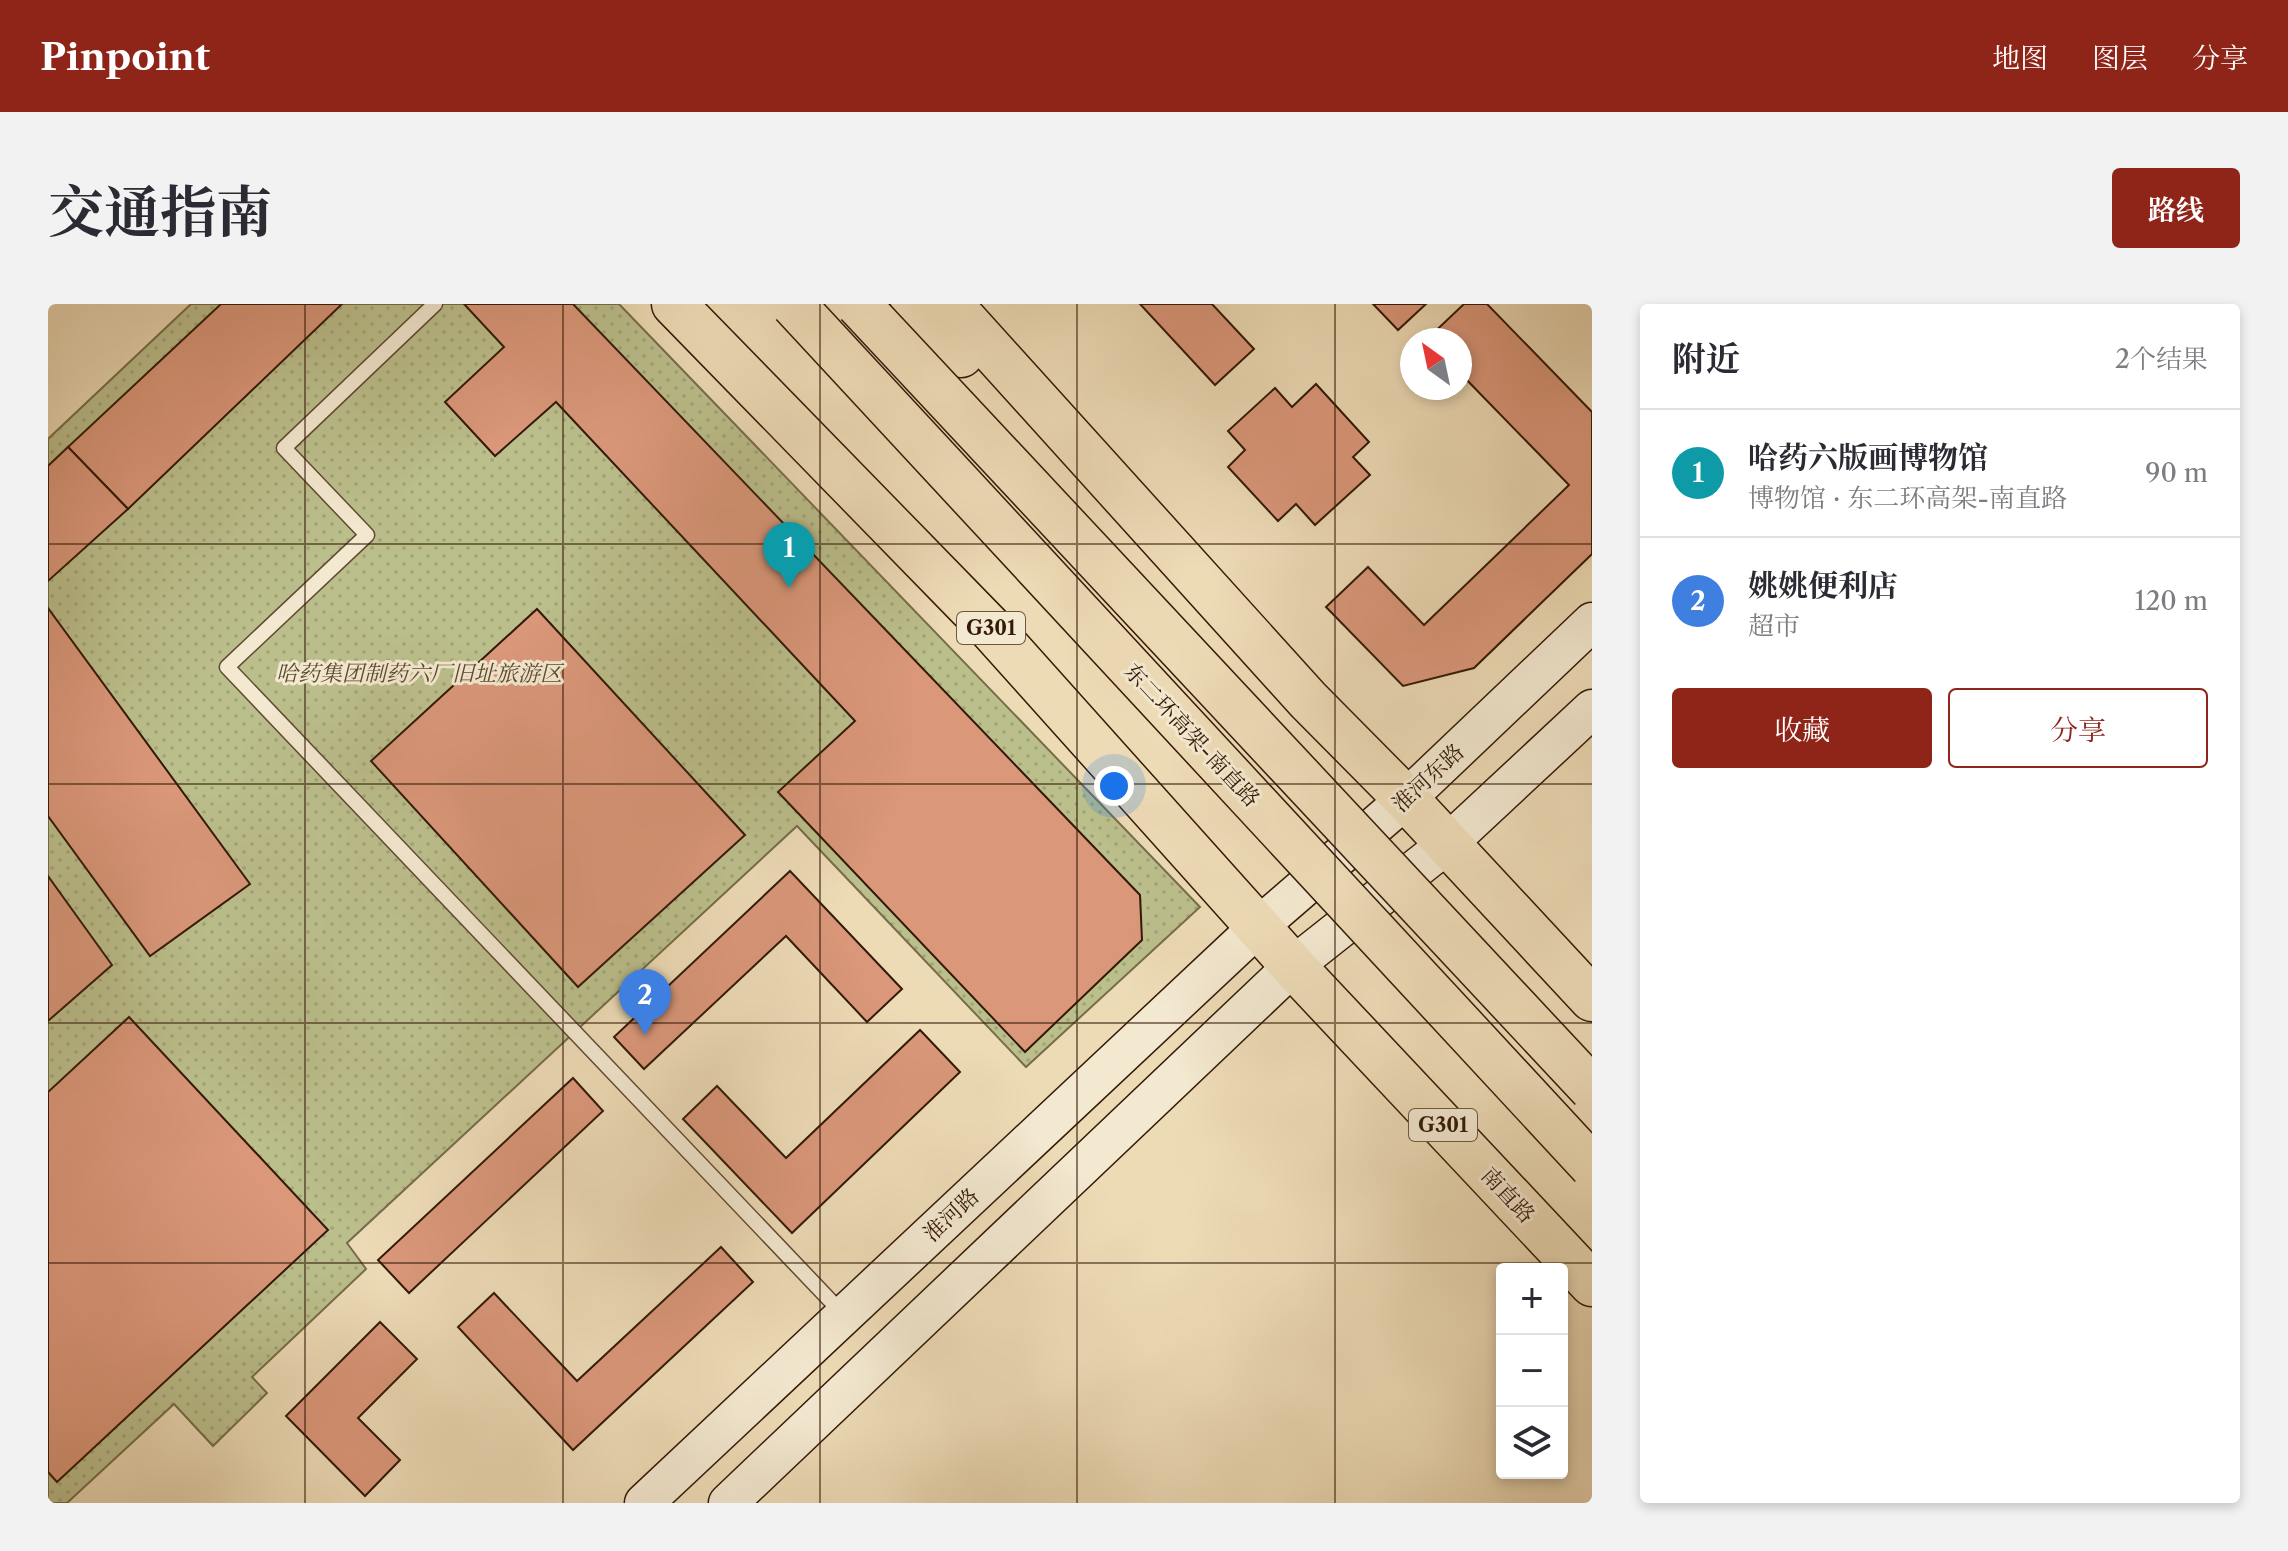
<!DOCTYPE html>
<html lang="zh">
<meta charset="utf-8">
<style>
body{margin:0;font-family:"Libre Caslon Text","Noto Serif SC",serif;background:#f2f2f3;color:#2b2b33}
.controls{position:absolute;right:24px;bottom:24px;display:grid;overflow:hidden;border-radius:8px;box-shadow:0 4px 12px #0003}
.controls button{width:72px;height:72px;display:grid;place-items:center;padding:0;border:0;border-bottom:2px solid #e1e1e2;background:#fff;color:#2b2b33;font:40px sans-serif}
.compass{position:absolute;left:1352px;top:24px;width:72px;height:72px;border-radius:50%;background:#fff;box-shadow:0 4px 12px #0003;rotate:327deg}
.you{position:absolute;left:1066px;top:482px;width:28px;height:28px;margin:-20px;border:6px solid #fff;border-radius:50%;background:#1a73e8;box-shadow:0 0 0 12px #1a73e833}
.badge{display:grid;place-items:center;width:52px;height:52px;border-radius:50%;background:#8f2418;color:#fff;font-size:26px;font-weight:700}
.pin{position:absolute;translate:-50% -66px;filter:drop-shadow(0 2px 4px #0008)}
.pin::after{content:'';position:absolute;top:42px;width:28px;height:24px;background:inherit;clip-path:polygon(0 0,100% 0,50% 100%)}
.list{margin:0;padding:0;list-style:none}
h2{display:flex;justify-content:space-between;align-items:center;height:104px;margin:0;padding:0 32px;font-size:34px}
h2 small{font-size:26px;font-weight:400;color:#7c7c81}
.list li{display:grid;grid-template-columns:52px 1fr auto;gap:24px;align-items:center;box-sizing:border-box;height:128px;padding:0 32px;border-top:2px solid #e1e1e2}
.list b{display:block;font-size:30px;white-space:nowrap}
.list p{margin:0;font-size:26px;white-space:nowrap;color:#7c7c81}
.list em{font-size:26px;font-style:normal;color:#7c7c81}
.actions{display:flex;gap:16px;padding:24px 32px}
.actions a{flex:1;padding:18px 0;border:2px solid #8f2418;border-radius:8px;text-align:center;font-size:28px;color:#8f2418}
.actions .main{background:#8f2418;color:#fff}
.icon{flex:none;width:44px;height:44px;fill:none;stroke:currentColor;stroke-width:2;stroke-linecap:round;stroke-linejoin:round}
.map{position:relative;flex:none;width:1544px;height:1199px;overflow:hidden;border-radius:8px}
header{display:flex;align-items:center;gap:48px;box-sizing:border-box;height:112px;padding:0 40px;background:#8f2418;color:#fff}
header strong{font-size:38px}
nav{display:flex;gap:44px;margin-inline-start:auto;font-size:28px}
.intro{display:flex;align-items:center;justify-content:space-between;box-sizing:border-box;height:192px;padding:0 48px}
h1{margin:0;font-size:56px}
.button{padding:20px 36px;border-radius:8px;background:#8f2418;color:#fff;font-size:28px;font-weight:700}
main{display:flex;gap:48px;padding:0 48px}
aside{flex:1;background:#fff;border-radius:8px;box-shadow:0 4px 12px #0003}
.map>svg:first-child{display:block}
</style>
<header>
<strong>Pinpoint</strong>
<nav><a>地图</a><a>图层</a><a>分享</a></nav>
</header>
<div class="intro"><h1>交通指南</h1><a class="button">路线</a></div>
<main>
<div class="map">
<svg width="1544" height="1199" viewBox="0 0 1544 1199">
<defs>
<pattern id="park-dots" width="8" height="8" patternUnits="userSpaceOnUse" patternTransform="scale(2)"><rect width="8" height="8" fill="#bbbf8c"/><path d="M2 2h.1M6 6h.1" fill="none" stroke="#a1a477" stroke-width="1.8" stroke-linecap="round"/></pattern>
</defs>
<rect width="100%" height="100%" fill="#eddbb6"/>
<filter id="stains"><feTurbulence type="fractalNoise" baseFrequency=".0025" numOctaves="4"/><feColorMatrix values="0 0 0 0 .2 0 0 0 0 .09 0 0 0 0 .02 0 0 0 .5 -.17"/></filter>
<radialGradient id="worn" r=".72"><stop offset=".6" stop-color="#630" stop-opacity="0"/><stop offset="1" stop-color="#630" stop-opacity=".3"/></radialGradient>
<path fill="url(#park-dots)" stroke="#776c4a" stroke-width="2" d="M143,0H571L1152,603L978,763L749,522L299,939L318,965L204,1073L219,1089L165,1142L126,1100L19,1199H0V135Z"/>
<g fill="#da977a" stroke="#331907" stroke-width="2">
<path d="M173,0H294L80,205L20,143Z"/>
<path d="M416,0H525L1092,591L1094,636L977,748L730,488L807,417L508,98L447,152L397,98L456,43Z"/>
<path d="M1092,0H1164L1206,45L1167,81Z"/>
<path d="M1325,0H1378L1350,26Z"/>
<path d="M1416,0H1439L1544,108V250L1426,364L1355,382L1278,303L1320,263L1376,321L1521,181L1412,69V36L1379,35Z"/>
<path d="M1268,80L1321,138L1305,153L1322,171L1267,221L1248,200L1230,217L1180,163L1197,146L1180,127L1227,84L1244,103Z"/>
<path d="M20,143L80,205L0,277V162Z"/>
<path d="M0,304L202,580L102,652L0,512Z"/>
<path d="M489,305L697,531L530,683L323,457Z"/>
<path d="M742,567L854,685L819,718L738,632L596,765L566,733Z"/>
<path d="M0,572L64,661L0,717Z"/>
<path d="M81,713L280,926L9,1178L0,1168V788Z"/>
<path d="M872,726L912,768L744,929L635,815L669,782L738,854Z"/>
<path d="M525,774L555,807L361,989L330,956Z"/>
<path d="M673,943L705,978L525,1146L410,1023L446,989L529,1077Z"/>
<path d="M332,1018L369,1055L310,1114L352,1156L317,1192L238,1112Z"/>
</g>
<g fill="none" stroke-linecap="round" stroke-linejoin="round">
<defs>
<path id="service" d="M387,0L236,144L319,231L179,363L796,1011"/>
<g id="secondary">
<path d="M596,1199L1210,623L1358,495L1544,318"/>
<path d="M680,1199L1245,662L1398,541L1544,405"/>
</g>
<g id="trunk">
<path d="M626,0L944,326L1245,662L1544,980"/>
<path d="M865,0L913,51"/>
<path d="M902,0L1260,396L1358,495L1544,695"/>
</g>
</defs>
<use href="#service" stroke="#624a33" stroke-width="17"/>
<use href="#secondary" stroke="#331907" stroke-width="41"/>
<use href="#trunk" stroke="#331907" stroke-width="47"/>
<use href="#service" stroke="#f3e8d0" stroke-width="14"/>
<use href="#secondary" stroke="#f3e8d0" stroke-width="38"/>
<use href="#trunk" stroke="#eddbb6" stroke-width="44"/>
<defs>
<g id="trunk-bridge">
<path d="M745,0L1544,862"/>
<path d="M810,0L1544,785"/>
</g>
</defs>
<use href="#trunk-bridge" stroke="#331907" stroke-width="47" stroke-linecap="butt"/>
<use href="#trunk-bridge" stroke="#eddbb6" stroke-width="44"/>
</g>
<path fill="none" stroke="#331907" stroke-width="2" stroke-opacity="0.55" d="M257,0V1199M515,0V1199M772,0V1199M1029,0V1199M1287,0V1199M0,240H1544M0,480H1544M0,719H1544M0,959H1544"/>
<g text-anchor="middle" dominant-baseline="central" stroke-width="6" stroke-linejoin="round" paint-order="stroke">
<g fill="#f3e8d0" stroke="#6d5743" stroke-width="2">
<rect x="909" y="308" width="68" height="32" rx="6"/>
<rect x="1361" y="805" width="68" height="32" rx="6"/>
</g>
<g font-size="20" font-weight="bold" fill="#331907">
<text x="943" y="324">G301</text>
<text x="1395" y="821">G301</text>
</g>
<g font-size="22" font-style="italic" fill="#5c4b2f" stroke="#f3e8d0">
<text x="371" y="369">哈药集团制药六厂旧址旅游区</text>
</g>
<g font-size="22" fill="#331907" stroke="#f3e8d0">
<text transform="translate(1144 431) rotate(47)">东二环高架-南直路</text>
<text transform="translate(1380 474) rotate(-43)">淮河东路</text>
<text transform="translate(1460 891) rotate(47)">南直路</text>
<text transform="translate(903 911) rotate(-43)">淮河路</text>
</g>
</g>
<rect width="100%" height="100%" filter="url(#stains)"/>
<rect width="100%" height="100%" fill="url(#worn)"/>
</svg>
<div class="controls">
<button>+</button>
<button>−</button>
<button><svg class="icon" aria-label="layers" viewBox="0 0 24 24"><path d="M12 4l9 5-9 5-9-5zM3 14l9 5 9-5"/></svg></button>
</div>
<svg class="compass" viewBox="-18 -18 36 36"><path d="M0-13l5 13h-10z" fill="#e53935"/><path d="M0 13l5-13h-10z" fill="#7c7c81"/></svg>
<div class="you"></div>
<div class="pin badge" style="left:741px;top:284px;background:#0f9aa8">1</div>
<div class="pin badge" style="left:597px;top:731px;background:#3f7fe0">2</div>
</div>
<aside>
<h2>附近<small>2个结果</small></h2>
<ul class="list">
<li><span class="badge" style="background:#0f9aa8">1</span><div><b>哈药六版画博物馆</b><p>博物馆 · 东二环高架-南直路</p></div><em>90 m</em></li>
<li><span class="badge" style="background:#3f7fe0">2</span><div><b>姚姚便利店</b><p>超市</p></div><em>120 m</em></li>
</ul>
<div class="actions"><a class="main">收藏</a><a>分享</a></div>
</aside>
</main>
